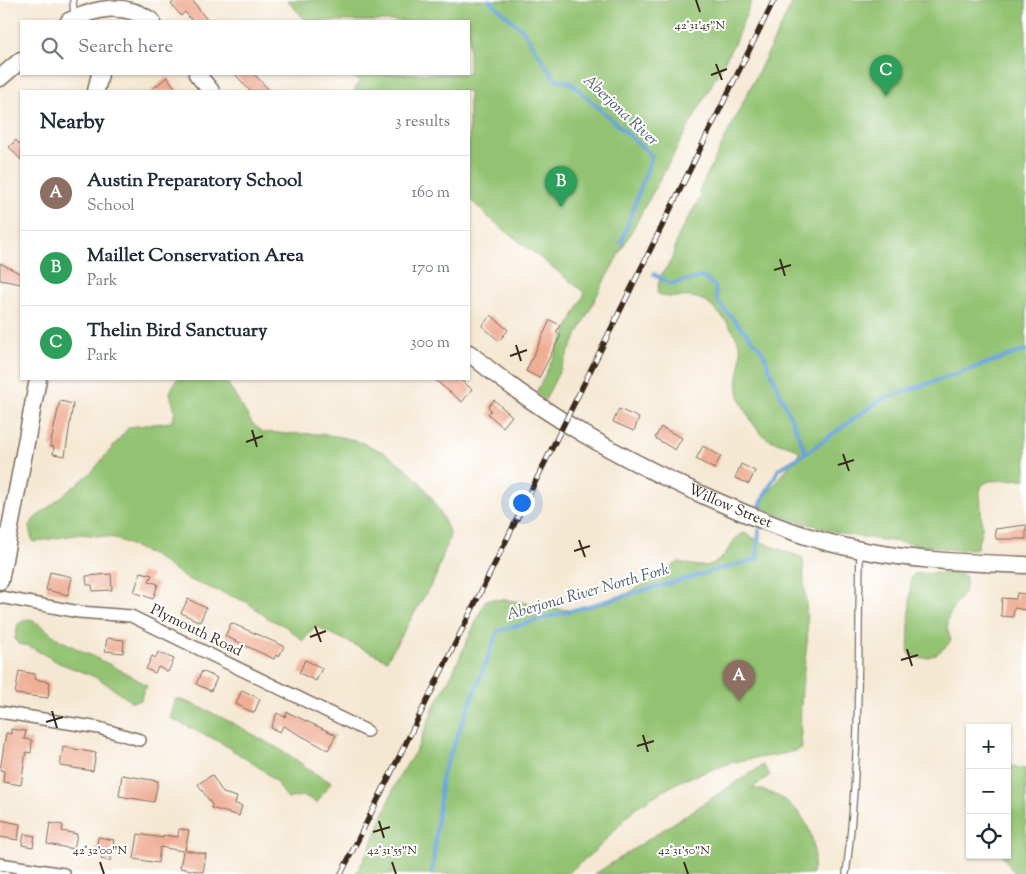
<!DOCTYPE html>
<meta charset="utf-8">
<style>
body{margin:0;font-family:"Sorts Mill Goudy",serif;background:#f2f2f3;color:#1f2937}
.controls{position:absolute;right:15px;bottom:15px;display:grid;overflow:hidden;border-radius:0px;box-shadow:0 1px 4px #0004}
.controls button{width:45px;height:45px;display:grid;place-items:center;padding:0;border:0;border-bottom:1px solid #e0e1e3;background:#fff;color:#1f2937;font:25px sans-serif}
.you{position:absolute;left:521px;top:502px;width:18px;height:18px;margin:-12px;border:4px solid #fff;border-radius:50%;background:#1a73e8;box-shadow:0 0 0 8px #1a73e833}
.badge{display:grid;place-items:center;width:32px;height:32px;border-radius:50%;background:#111827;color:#fff;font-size:16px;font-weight:700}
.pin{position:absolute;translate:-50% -41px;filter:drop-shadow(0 1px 2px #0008)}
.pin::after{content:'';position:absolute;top:26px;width:18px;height:15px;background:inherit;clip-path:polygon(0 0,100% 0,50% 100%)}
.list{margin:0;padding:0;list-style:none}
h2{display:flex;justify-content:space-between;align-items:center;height:65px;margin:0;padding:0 20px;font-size:21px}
h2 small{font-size:16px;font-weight:400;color:#747a83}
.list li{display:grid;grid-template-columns:32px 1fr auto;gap:15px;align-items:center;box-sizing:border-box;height:75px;padding:0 20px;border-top:1px solid #e0e1e3}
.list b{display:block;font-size:19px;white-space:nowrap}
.list p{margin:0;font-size:16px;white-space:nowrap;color:#747a83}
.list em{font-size:16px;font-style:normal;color:#747a83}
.icon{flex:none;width:28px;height:28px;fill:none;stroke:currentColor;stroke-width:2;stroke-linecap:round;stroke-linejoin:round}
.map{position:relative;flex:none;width:1026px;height:874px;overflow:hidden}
.search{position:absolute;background:#fff;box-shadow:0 1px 4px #0004;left:20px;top:20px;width:450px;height:55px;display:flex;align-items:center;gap:12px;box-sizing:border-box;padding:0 18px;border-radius:0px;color:#747a83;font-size:19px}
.panel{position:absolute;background:#fff;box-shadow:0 1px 4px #0004;left:20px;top:90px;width:450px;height:290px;border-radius:0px}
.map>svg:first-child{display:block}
</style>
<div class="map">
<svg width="1026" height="874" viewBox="0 0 1026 874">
<rect width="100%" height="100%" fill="#fff"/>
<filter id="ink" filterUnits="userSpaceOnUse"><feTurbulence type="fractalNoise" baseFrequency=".02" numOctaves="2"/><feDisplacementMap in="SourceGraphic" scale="10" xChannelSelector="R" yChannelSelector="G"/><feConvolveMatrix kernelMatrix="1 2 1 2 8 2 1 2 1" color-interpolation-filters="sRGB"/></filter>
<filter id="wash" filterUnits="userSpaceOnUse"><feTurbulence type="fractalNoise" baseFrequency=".0096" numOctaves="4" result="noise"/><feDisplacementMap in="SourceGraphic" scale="20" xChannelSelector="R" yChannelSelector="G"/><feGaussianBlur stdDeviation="1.12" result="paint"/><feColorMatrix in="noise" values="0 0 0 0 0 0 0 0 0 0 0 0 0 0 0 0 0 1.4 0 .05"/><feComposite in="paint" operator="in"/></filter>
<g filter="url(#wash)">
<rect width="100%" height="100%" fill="#f5e8d3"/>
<g fill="#93c372" stroke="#677648">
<path d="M287,0H752L734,44L602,285L545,400L536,393L585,293L487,216L469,198V91H354L359,82L352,74H469V21H306Z"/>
<path d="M794,0H1026V479L989,481L982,485L980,491L982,528L977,548L958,550L847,535L760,510L761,507L758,506L800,452C787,441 770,446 758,430C750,420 739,402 738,390C736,378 741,367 741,356C742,337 721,313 707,303C689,290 672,303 657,293L660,276L671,262L678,236L701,196L698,193Z"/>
<path d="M177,379H225L252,423L263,433C272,431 280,434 289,434C365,429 423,462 450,535L435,578L387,660L315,626L303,641L285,626L269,619L247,602L187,579L154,556L115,538L81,534L33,542L29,528L34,519L92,472L129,427L171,422C179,411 171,403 170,392Z"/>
<path d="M744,533L761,542L803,558C803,586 809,615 807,643C803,678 798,713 802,748L788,753L733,762L680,781L636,807L598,848L567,874H356L371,846L396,782L418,747L435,705L452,674L486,600C511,597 534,606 559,609C602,615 644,584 679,562C703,568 715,570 730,547C734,540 737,536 744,533Z"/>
<path d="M934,573L961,574L965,576C972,595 947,606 947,625C947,630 950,636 951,641C941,653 923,665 908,653L911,577L915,574Z"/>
<path d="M28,619C42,623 51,636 64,642C92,657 121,668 147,686L143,692L141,700L132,702L98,678L59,663L29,646L18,644L15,639L18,624Z"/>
<path d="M176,698C215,711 250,733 286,753C302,763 314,775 331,782L316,804C309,795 299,795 288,799L277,783L263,770L220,742L170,718Z"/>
<path d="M763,765L770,775L752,788C795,794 822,830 812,874H595Z"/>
<path d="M1007,765L1026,769V874H1015L1002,855H1007Z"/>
</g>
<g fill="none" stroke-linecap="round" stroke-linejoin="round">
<g stroke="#6aa5da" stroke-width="4">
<path d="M489,0L523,30L555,79L570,82L652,156L621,243"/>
<path d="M654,274L670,284L702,277L715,286L717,301L761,349L806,453"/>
<path d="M761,508L762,500L779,469L806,453L880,400L1026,350"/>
<path d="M432,874L442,775L498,631L757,559L759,530"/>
</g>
</g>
<g id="blocks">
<g fill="#efae96">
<path d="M176,0H192L208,21H192L185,12L181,16L171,4Z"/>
<path d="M235,74H254L270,91H250Z"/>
<path d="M167,77L178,91H150Z"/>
<path d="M16,140L21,146V160L9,147Z"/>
<path d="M0,263L21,274V284L0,280Z"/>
<path d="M491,315L508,330L499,341L482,326Z"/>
<path d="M550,320L560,325L556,333L561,335L539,378L526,371Z"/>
<path d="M434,379H459L472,389L462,402Z"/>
<path d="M494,400L512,416L503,427L488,414L491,410L488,407Z"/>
<path d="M60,401L73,404L65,456L53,454L54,447L50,446Z"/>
<path d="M619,409L639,418L634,431L613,422Z"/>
<path d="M661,427L682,438L675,450L655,438Z"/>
<path d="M703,446L721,456L714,469L696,459Z"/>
<path d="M741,464L755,471L749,484L735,478Z"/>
<path d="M1026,525V539H996L995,529Z"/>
<path d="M50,572L72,577L68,595L46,590Z"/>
<path d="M141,572L152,575L149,581L158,584L153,599L134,592Z"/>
<path d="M111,574L112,590L93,591L92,585H87L86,576Z"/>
<path d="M1017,593L1026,594V610L1014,608L1013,617L1001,616L1002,598L1016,599Z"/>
<path d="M188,599L206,608L200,622L181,613Z"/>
<path d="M231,623L284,646L279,657L276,655L274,659L225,636Z"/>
<path d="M107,638L124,640L123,653L105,651Z"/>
<path d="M158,652L174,659L168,672L158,667L155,673L146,669L152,656L156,658Z"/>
<path d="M305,660L322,668L316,681L299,673Z"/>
<path d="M19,671L35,674L34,679L50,682L48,698L15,694Z"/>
<path d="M202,671L217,678L211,691L196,684Z"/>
<path d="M242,690L260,699L254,713L236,704Z"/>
<path d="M287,712L336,735L328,750L283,726L280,732L271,728L277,713L285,717Z"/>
<path d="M11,729L26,731L24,739L32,740L31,753L26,752L21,785L3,782L4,771L0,770L6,733L11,734Z"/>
<path d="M63,747L96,753L93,771L60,766Z"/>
<path d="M122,775L158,781L154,802L119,796Z"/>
<path d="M212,775L223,793L237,797L235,804L242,806L239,816L211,808L212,805L198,784Z"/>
<path d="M0,820L20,824L18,840L0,837Z"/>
<path d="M50,823L63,825L62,831L77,834L74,849L47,844Z"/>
<path d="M179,829L189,830L185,850L206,854L203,872L180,868L183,851L160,847L158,863L134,859L138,834L163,838V835L178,837Z"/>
<path d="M24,834L35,836L33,847L22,845Z"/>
<path d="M98,837L114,840L110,861L101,859L102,853L96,852Z"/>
</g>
</g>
</g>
<g filter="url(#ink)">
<use href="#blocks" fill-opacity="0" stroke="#7c6c5d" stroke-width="1"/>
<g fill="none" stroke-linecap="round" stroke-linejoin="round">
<defs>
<g id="service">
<path d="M73,0L74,18"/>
<path d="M846,874C860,767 858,659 860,552"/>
</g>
<g id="minor">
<path d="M0,597L79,612L131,616L367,731"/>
<path d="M0,712L99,728L140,740"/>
<path d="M0,864L64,874"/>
</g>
<g id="secondary">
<path d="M69,21C98,7 124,2 152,21"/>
<path d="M197,74L211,91"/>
<path d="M0,78L21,60"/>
<path d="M96,91L100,74"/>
<path id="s1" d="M469,353C544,416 619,457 707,497C757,519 807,540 861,550C915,561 971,563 1026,565"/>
<path d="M0,581L38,379"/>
</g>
</defs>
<use href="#service" stroke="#7c6c5d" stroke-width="8"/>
<use href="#minor" stroke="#7c6c5d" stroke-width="14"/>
<use href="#secondary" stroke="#7c6c5d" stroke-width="19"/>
<use href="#service" stroke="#fff" stroke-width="5.5"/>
<use href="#minor" stroke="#fff" stroke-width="11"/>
<use href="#secondary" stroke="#fff" stroke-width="16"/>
<defs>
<path id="rail" d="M341,874L774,0"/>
</defs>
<use href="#rail" stroke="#3b2a1e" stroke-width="5.5"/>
<use href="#rail" stroke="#fff" stroke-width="4" stroke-dasharray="11" stroke-linecap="butt"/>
</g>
</g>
<path fill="none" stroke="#3b2a1e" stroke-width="2" d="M696,0L700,12M716,64L722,80M711,75L727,69M780,259L785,276M774,270L791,265M516,345L521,361M510,356L527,350M252,430L257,447M246,442L263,436M843,454L849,471M838,465L854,460M579,540L585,557M574,551L590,546M315,626L321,642M310,637L326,631M907,649L912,666M901,660L918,655M52,711L57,728M46,722L63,717M643,735L648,752M637,746L654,741M379,821L384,838M373,832L390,827M100,862L104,874M392,862L396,874M684,862L688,874"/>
<g text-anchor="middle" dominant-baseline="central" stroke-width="4" stroke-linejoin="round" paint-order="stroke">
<g font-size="15" fill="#3b2a1e" stroke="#fff">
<text stroke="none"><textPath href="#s1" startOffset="304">Willow Street</textPath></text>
<text transform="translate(196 631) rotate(26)">Plymouth Road</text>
</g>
<g font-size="16" font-style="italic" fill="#4e5b69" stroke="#fff">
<text transform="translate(620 111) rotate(43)">Aberjona River</text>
<text transform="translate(588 593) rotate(-16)">Aberjona River North Fork</text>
</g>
</g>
<g font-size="12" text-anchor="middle" fill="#3b2a1e" stroke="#fff" stroke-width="4" stroke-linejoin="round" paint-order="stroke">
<text x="700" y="29">42°31'45"N</text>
<text x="100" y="854">42°32'00"N</text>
<text x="392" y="854">42°31'55"N</text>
<text x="684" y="854">42°31'50"N</text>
</g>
</svg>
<div class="controls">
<button>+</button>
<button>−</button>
<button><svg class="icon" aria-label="locate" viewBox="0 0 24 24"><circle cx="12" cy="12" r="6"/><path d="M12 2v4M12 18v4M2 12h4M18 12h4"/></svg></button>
</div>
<div class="you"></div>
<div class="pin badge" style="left:739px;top:701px;background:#8d6e63">A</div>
<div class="pin badge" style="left:561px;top:207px;background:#2e9e5b">B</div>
<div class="pin badge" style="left:886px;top:96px;background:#2e9e5b">C</div>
<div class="search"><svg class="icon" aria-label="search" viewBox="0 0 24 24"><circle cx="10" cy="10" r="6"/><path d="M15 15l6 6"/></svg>Search here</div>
<section class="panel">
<h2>Nearby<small>3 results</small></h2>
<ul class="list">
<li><span class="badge" style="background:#8d6e63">A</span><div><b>Austin Preparatory School</b><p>School</p></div><em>160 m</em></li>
<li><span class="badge" style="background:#2e9e5b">B</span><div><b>Maillet Conservation Area</b><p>Park</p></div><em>170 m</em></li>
<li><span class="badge" style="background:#2e9e5b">C</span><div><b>Thelin Bird Sanctuary</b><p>Park</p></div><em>300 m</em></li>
</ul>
</section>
</div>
